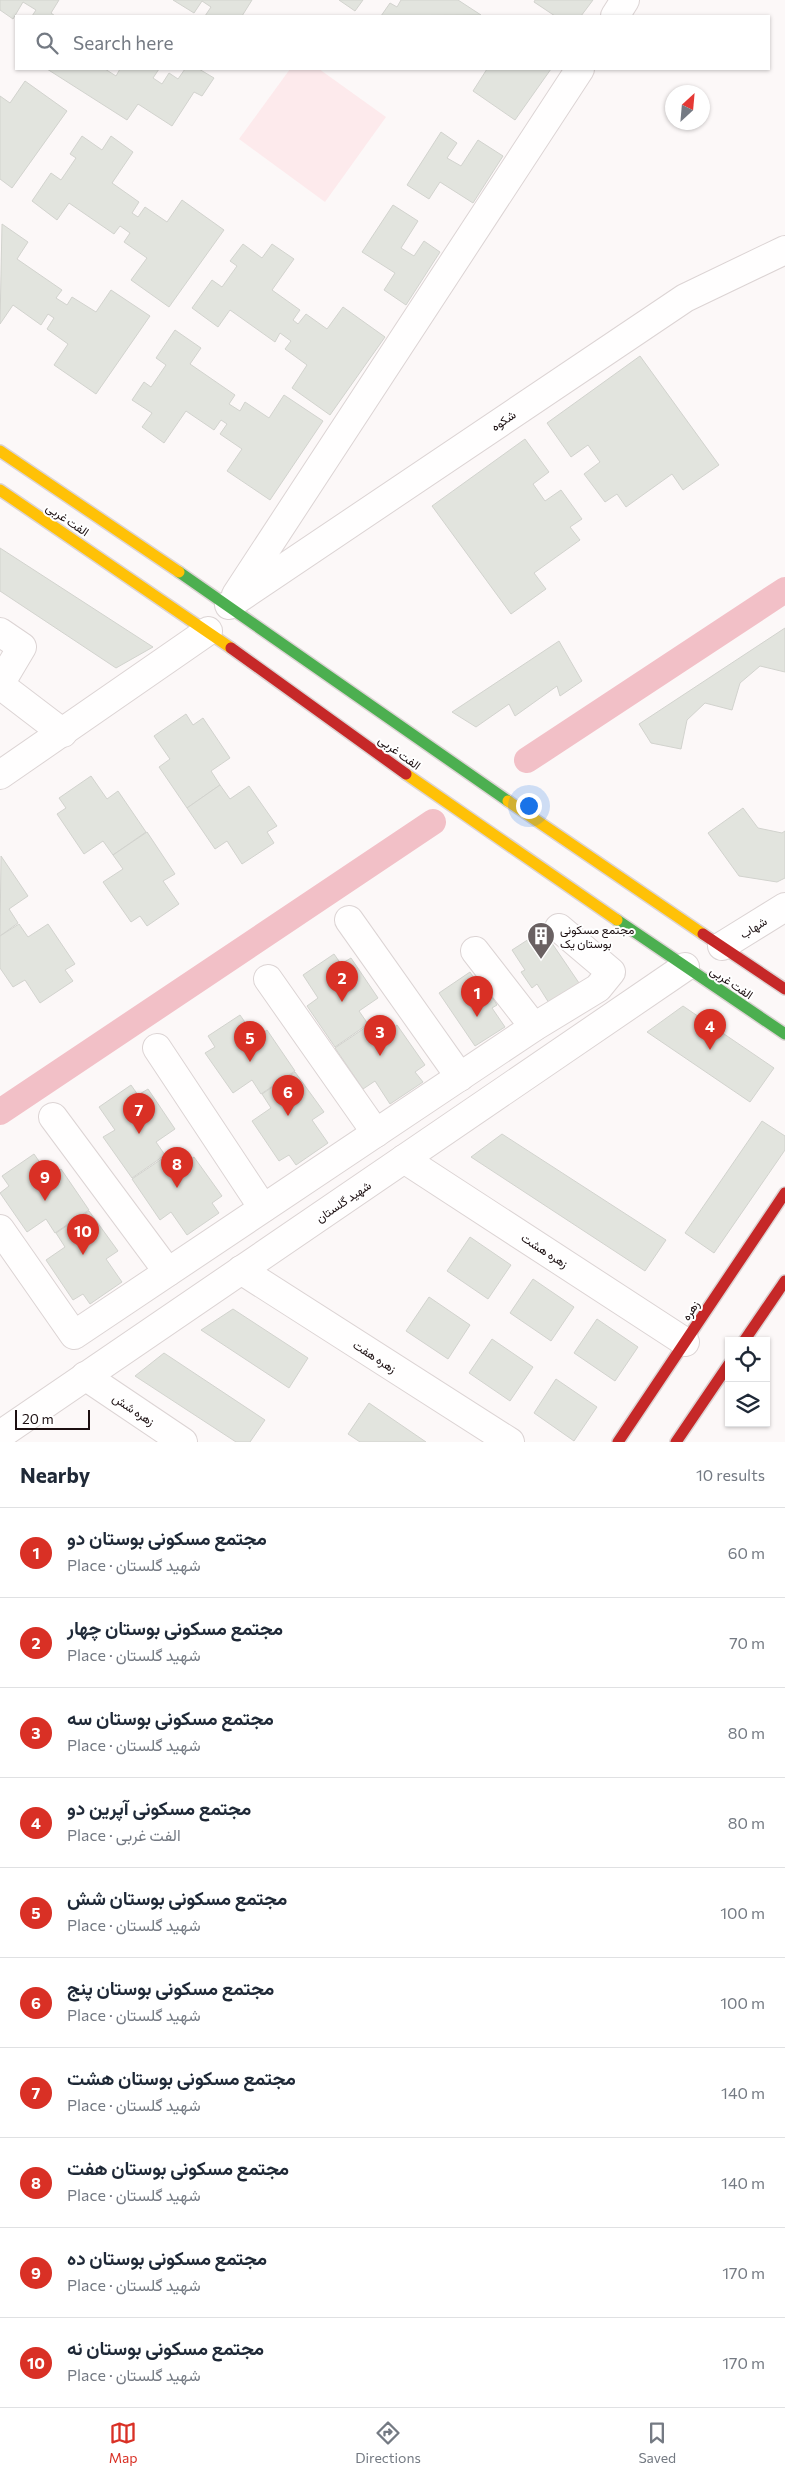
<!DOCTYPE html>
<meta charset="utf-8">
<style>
body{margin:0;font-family:Commissioner,Vazirmatn,sans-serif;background:#f6f6f7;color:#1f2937}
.controls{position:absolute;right:15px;bottom:15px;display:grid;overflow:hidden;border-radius:0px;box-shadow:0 1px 4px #0004}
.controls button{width:45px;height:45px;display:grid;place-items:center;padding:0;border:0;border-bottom:1px solid #e0e1e3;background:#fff;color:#1f2937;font:25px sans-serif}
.compass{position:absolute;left:665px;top:85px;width:45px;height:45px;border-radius:50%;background:#fff;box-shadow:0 1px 4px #0004;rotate:26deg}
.scale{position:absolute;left:15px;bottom:12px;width:75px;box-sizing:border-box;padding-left:5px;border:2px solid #1c0f11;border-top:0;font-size:14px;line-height:18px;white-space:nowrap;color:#1c0f11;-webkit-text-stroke:4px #fff;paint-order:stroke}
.you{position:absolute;left:528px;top:805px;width:18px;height:18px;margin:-12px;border:4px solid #fff;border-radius:50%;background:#1a73e8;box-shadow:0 0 0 8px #1a73e833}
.badge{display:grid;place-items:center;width:32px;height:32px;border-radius:50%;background:#d93025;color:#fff;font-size:16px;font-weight:700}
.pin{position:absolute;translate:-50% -41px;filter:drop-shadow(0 1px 2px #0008)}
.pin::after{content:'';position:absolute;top:26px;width:18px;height:15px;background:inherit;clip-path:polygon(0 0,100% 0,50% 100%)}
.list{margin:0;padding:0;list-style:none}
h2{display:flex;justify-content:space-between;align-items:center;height:65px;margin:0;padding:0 20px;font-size:21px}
h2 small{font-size:16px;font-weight:400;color:#747a83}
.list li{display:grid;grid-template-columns:32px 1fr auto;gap:15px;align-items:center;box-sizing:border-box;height:90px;padding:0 20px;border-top:1px solid #e0e1e3}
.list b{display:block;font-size:19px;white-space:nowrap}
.list p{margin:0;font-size:16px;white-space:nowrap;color:#747a83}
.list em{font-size:16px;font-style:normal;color:#747a83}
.icon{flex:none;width:28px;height:28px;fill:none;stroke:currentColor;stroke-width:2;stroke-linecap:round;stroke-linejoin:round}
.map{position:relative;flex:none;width:785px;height:1442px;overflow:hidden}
.search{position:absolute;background:#fff;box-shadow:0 1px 4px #0004;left:15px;right:15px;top:15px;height:55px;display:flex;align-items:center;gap:12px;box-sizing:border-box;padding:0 18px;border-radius:0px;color:#747a83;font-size:19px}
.sheet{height:965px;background:#fff}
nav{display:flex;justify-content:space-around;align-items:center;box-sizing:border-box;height:70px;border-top:1px solid #e0e1e3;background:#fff;font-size:14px;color:#747a83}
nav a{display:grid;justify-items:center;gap:2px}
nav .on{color:#d93025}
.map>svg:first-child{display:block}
</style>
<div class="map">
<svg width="785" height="1442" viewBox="0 0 785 1442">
<rect width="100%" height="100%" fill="#fcf8f8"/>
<path fill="#fdeaec" d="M290,69H319L386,117L325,202L239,139Z"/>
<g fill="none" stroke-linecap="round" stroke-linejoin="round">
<g stroke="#f2c0c7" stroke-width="26">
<path d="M527,760L785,590"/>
<path d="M0,1112L433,822"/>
</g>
</g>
<g fill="#e2e4de" stroke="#d2d3ce">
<path d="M0,0H59L51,13L55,16H32L36,10L23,2L13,19L0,10Z"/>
<path d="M173,0H252L242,16H205L211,7L202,1L194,13Z"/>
<path d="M339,0H363L355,11Z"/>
<path d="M401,0H458L481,15L381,16L390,3L397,7Z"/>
<path d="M535,0H593L581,16H555L534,2Z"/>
<path d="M47,69H105L116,76L120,69H159L153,78L162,84L169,73L178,79L185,69H199L214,78L202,96L194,92L172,126L138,104L127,120Z"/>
<path d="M487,69H551L515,120L473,91Z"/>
<path d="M25,81L67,111L12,188L0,179V96L10,103Z"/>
<path d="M441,132L457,143L447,158L461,166L478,140L503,156L473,203L440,182L429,199L407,185Z"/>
<path d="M82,136L102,150L111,136L133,152L112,183L139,202L132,213L138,217L145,207L167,222L182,200L224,230L169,307L131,280L147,258L124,242L130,233L120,226L114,234L69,203L57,220L32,201L51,173L61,180L76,158L70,154Z"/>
<path d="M393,205L418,221L401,248L414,256L424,241L440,252L406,305L384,290L395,273L362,252Z"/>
<path d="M2,224L28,242L17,259L62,290L56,298L67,305L72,297L96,312L111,290L150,316L96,394L54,365L68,344L47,329L54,318L48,314L41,325L13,305L0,324Z"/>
<path d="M243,244L262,258L272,244L294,259L272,290L300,310L293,320L298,324L306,314L327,329L343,307L385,337L330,415L292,388L307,365L285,349L291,341L280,333L275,342L230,310L218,327L192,308L212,280L222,287L237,266L230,261Z"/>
<path d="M175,330L201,348L190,364L235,395L229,404L240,411L245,402L269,418L284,395L323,421L270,500L227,471L242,449L220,434L227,424L221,420L214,430L186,411L164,443L142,427L152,413L132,400L144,382L151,387L166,365L156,358Z"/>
<path d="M640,356L719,465L683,490L672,474L626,507L617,494L605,502L584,474L600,462L588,445L571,457L547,423Z"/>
<path d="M525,439L549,472L533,484L545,501L561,490L582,519L570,527L580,540L534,573L546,589L511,614L432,506Z"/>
<path d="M0,548L153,647L116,668L0,591Z"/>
<path d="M785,628V672L760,666L740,683L732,710L705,703L687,720L681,749L651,743L639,724Z"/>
<path d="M559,641L582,681L560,696L557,686L515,716L509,704L476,727L452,712Z"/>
<path d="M186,714L193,725L203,718L230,758L211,771L220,785L187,808L159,767L170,759L154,736Z"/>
<path d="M91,776L107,799L118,791L146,832L113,855L103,841L84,854L57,814L66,808L59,798Z"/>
<path d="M220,785L230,799L249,786L277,826L267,832L274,843L242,864L227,841L215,849L187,808Z"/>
<path d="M743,808L758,828L782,833L785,831V878L777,882L739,876L708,833Z"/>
<path d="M147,832L175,874L163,881L179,904L147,926L140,916L131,922L103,882L123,869L113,855Z"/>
<path d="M1,856L28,896L9,909L18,923L0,936Z"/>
<path d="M19,924L28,937L48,924L75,964L65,970L73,981L40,1003L25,980L13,987L0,968V936Z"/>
<path d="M543,930L579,983L549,1003L537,984L532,988L521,972L525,970L512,950Z"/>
<path d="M334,954L341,964L351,958L378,998L359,1011L368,1024L335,1047L307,1006L318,998L303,975Z"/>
<path d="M470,972L483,992L487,989L497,1005L492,1008L505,1027L475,1046L439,993Z"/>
<path d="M683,1006L774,1068L750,1102L647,1032Z"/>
<path d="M240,1015L256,1038L267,1030L295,1071L261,1094L252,1080L233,1093L205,1053L215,1047L208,1036Z"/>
<path d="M369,1025L378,1039L397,1025L425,1065L415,1072L423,1082L390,1104L375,1081L363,1089L335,1048Z"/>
<path d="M295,1072L324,1112L312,1120L328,1143L296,1165L289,1155L279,1161L252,1121L271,1108L262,1094Z"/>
<path d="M131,1085L138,1095L148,1089L175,1129L156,1142L165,1155L132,1178L103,1137L115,1130L99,1107Z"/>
<path d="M762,1121L785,1136V1150L714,1253L685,1233Z"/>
<path d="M502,1134L666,1240L645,1271L471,1157Z"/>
<path d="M34,1154L50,1177L61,1169L89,1210L55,1233L46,1219L27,1232L0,1193L9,1186L2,1176Z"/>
<path d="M166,1156L175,1170L194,1157L222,1196L212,1203L219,1213L187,1235L171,1212L160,1220L132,1179Z"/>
<path d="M89,1211L118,1251L106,1259L122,1282L90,1304L83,1294L73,1300L46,1260L65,1247L56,1233Z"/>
<path d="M470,1237L511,1265L488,1299L447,1271Z"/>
<path d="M533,1279L574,1307L551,1341L510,1313Z"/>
<path d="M429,1297L470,1325L448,1359L406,1331Z"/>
<path d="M233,1309L308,1358L289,1388L201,1330Z"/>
<path d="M597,1319L638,1347L615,1381L574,1353Z"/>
<path d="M492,1339L533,1367L510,1401L469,1373Z"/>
<path d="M164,1353L265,1420L250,1442H236L135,1376Z"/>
<path d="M556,1379L597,1407L574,1441L534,1413Z"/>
<path d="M369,1403L426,1442H360L348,1434Z"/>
</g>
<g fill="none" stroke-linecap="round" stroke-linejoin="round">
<defs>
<g id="street">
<path d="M615,16L625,0"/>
<path d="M236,595L580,69"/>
<path d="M229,605L685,298L785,250"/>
<path d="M0,632L22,647L0,684"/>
<path d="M0,685L63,733"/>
<path d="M0,775L208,631"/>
<path d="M349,920L460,1077"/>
<path d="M722,946L785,907"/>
<path d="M475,951L534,1027"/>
<path d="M268,979L376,1133"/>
<path d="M157,1048L263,1208"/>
<path d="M53,1117L168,1272"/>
<path d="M404,1159L685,1342"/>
<path d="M0,1229L74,1335L534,1027L598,988L611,972L559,928"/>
<path d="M241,1270L510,1442"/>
<path d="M85,1376L183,1442"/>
<path d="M0,1435L685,967"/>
</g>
<g id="fast">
<path d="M179,572L508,801"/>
<path d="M617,920L785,1034"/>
</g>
<g id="slow">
<path d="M0,451L179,572"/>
<path d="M0,490L231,648"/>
<path d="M406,774L617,920"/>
<path d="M508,801L703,934"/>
</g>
<g id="jam">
<path d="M231,648L406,774"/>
<path d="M703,934L785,989"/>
<path d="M744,1341L785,1281"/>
<path d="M618,1442L785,1193"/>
<path d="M676,1442L729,1364"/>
</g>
</defs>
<use href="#street" stroke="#dcd4d4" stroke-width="30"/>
<use href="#fast" stroke="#dcd4d4" stroke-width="14"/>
<use href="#slow" stroke="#dcd4d4" stroke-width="14"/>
<use href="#jam" stroke="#dcd4d4" stroke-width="14"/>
<use href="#street" stroke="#fffefe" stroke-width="28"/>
<use href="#fast" stroke="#4caf50" stroke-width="11"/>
<use href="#slow" stroke="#ffc107" stroke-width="11"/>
<use href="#jam" stroke="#c62828" stroke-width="11"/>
</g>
<defs>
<symbol id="building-pin" viewBox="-11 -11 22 30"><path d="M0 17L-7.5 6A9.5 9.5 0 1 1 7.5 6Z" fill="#6a6162" stroke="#fff"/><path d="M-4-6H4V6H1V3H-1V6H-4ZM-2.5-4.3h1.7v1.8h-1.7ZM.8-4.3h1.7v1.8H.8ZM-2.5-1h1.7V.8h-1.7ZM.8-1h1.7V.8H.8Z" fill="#fff"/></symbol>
</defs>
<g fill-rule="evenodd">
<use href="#building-pin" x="525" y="920" width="32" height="43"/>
</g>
<g text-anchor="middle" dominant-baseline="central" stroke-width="4" stroke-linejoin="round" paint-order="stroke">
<g font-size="12" fill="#1c0f11" stroke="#fff">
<text transform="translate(503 420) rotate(-34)">شکوه</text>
<text transform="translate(68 519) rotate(34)">الفت غربی</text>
<text transform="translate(400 752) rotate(36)">الفت غربی</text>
<text transform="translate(753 927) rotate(-32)">شهاب</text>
<text transform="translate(732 982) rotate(34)">الفت غربی</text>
<text transform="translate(343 1201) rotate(-34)">شهید گلستان</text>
<text transform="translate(545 1250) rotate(33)">زهره هشت</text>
<text transform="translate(690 1310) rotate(-56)">زهره</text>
<text transform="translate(375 1356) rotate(33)">زهره هفت</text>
<text transform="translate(134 1409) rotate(34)">زهره شش</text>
</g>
<g font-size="12" fill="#1c0f11" stroke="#fff" text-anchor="start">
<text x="560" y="929">مجتمع مسکونی<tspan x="560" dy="14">بوستان یک</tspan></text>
</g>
</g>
</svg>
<div class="controls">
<button><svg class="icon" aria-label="locate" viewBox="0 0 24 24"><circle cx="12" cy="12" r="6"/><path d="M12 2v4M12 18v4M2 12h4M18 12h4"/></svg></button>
<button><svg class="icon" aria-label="layers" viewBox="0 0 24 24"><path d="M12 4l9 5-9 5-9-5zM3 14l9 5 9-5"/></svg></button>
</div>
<svg class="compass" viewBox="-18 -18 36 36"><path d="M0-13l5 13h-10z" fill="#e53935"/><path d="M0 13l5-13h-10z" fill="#747a83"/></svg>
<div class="scale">20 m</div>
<div class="you"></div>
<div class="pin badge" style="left:477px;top:1017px">1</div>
<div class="pin badge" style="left:342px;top:1002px">2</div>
<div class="pin badge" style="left:380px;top:1056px">3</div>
<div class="pin badge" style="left:710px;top:1050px">4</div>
<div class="pin badge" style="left:250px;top:1062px">5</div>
<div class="pin badge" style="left:288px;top:1116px">6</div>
<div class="pin badge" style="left:139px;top:1134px">7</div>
<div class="pin badge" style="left:177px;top:1188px">8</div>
<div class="pin badge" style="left:45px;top:1201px">9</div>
<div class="pin badge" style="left:83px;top:1255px">10</div>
<div class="search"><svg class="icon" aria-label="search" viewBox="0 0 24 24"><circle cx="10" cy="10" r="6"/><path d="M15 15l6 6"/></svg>Search here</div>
</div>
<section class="sheet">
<h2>Nearby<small>10 results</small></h2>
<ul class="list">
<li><span class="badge">1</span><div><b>مجتمع مسکونی بوستان دو</b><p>Place · شهید گلستان</p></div><em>60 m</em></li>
<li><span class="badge">2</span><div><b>مجتمع مسکونی بوستان چهار</b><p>Place · شهید گلستان</p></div><em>70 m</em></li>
<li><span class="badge">3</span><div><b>مجتمع مسکونی بوستان سه</b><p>Place · شهید گلستان</p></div><em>80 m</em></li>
<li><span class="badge">4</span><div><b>مجتمع مسکونی آپرین دو</b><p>Place · الفت غربی</p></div><em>80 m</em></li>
<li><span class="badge">5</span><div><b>مجتمع مسکونی بوستان شش</b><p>Place · شهید گلستان</p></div><em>100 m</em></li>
<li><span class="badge">6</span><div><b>مجتمع مسکونی بوستان پنج</b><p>Place · شهید گلستان</p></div><em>100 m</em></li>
<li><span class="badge">7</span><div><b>مجتمع مسکونی بوستان هشت</b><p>Place · شهید گلستان</p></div><em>140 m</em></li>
<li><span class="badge">8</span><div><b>مجتمع مسکونی بوستان هفت</b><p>Place · شهید گلستان</p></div><em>140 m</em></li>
<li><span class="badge">9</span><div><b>مجتمع مسکونی بوستان ده</b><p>Place · شهید گلستان</p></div><em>170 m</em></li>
<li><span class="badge">10</span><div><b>مجتمع مسکونی بوستان نه</b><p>Place · شهید گلستان</p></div><em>170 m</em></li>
</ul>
</section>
<nav>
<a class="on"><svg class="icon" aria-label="map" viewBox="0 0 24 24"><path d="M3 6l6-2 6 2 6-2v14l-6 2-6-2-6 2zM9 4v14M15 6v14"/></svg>Map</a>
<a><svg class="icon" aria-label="directions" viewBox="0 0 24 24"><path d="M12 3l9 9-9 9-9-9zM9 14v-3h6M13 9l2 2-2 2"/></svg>Directions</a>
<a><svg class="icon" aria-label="saved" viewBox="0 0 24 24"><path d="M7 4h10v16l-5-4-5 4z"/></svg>Saved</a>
</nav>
